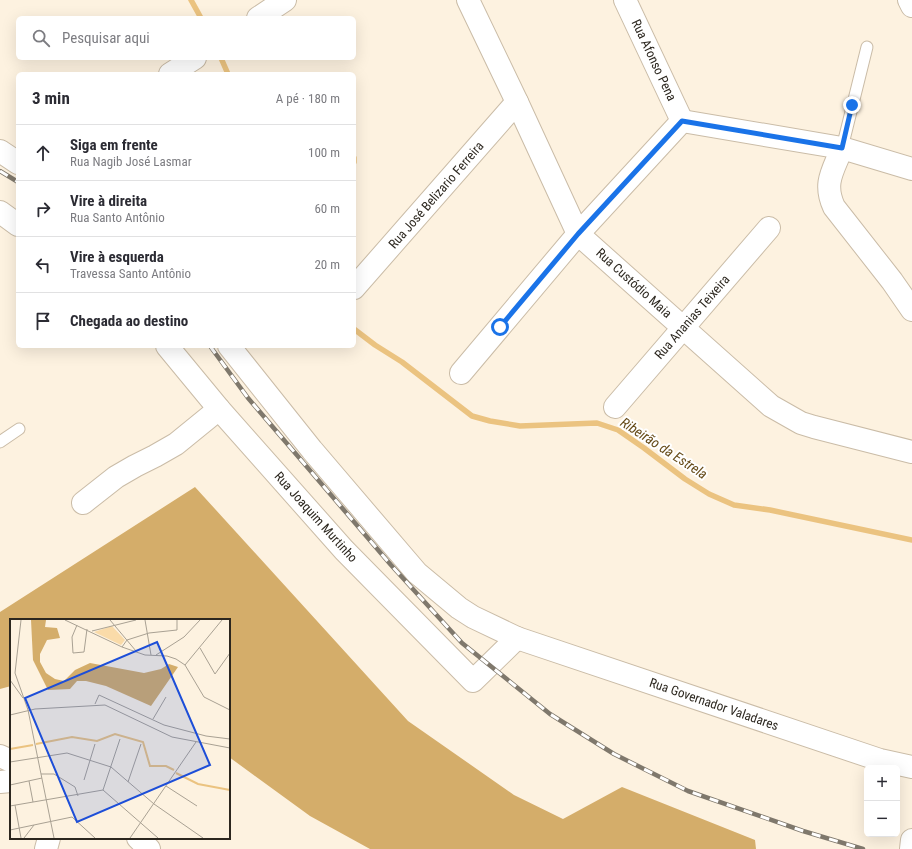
<!DOCTYPE html>
<html lang="pt">
<meta charset="utf-8">
<style>
body{margin:0;font-family:"Roboto Condensed",sans-serif;background:#f7f7f7;color:#2b2b33}
.controls{position:absolute;right:12px;bottom:12px;display:grid;overflow:hidden;border-radius:6px;box-shadow:0 4px 16px #0002}
.controls button{width:36px;height:36px;display:grid;place-items:center;padding:0;border:0;border-bottom:1px solid #e1e1e2;background:#fff;color:#2b2b33;font:20px sans-serif}
.stop{position:absolute;width:12px;height:12px;margin:-9px;border:3px solid #1a73e8;border-radius:50%;background:#fff}
.stop.end{background:#1a73e8;border-color:#fff;box-shadow:0 1px 4px #0008}
.list{margin:0;padding:0;list-style:none}
h2{display:flex;justify-content:space-between;align-items:center;height:52px;margin:0;padding:0 16px;font-size:17px}
h2 small{font-size:13px;font-weight:400;color:#7c7c81}
.list li{display:grid;grid-template-columns:26px 1fr auto;gap:12px;align-items:center;box-sizing:border-box;height:56px;padding:0 16px;border-top:1px solid #e1e1e2}
.list b{display:block;font-size:15px;white-space:nowrap}
.list p{margin:0;font-size:13px;white-space:nowrap;color:#7c7c81}
.list em{font-size:13px;font-style:normal;color:#7c7c81}
.icon{flex:none;width:22px;height:22px;fill:none;stroke:currentColor;stroke-width:2;stroke-linecap:round;stroke-linejoin:round}
.map{position:relative;flex:none;width:912px;height:849px;overflow:hidden}
.search{position:absolute;background:#fff;box-shadow:0 4px 16px #0002;left:16px;top:16px;width:340px;height:44px;display:flex;align-items:center;gap:10px;box-sizing:border-box;padding:0 14px;border-radius:6px;color:#7c7c81;font-size:15px}
.panel{position:absolute;background:#fff;box-shadow:0 4px 16px #0002;left:16px;top:72px;width:340px;height:276px;border-radius:6px}
.map>svg:first-child{display:block}
</style>
<div class="map">
<svg width="912" height="849" viewBox="0 0 912 849">
<rect width="100%" height="100%" fill="#fdf2e0"/>
<path fill="#d4ad6a" d="M195,487L408,721L514,795L563,819L622,787L755,840L756,849H370L310,816L229,757V620H11V686L0,689V612Z"/>
<g fill="none" stroke-linecap="round" stroke-linejoin="round">
<g stroke="#ebc380" stroke-width="5.5">
<path d="M191,0L201,18"/>
<path d="M221,58L228,74"/>
<path d="M354,158V162"/>
<path d="M354,329L375,345L402,362L472,416L490,421L520,426L597,423L618,430L644,448L685,479L709,494L734,505L770,510L912,540"/>
</g>
<defs>
<g id="service">
<path d="M842,148L867,47"/>
<path d="M0,442L19,429"/>
</g>
<g id="minor">
<path d="M468,0L517,102L578,234L771,406L801,423L814,427L912,452"/>
<path d="M625,0L682,121"/>
<path d="M258,18L285,0"/>
<path d="M170,74L195,58"/>
<path d="M682,121L842,148L912,169"/>
<path d="M842,148C833,171 823,183 834,207L892,281L912,310"/>
<path d="M0,212L18,225"/>
<path d="M354,288L517,102"/>
<path d="M167,346L219,409L344,550L473,681L517,638"/>
<path d="M461,373L578,234L682,121"/>
<path d="M615,407L769,228"/>
<path d="M83,503L116,477L135,466L155,456L176,444L219,409"/>
<path d="M46,849L49,838"/>
</g>
<g id="tertiary">
<path d="M909,0L912,6"/>
<path d="M0,151L18,163"/>
<path d="M229,346L312,450L417,573L459,608L473,617L517,638L880,760L912,767"/>
<path d="M0,756L11,761"/>
<path d="M0,782L11,781"/>
<path d="M138,838L149,849"/>
<path d="M911,849L912,840"/>
</g>
</defs>
<use href="#service" stroke="#cabca7" stroke-width="13"/>
<use href="#minor" stroke="#cabca7" stroke-width="24"/>
<use href="#tertiary" stroke="#cabca7" stroke-width="24"/>
<use href="#service" stroke="#fff" stroke-width="11"/>
<use href="#minor" stroke="#fff" stroke-width="22"/>
<use href="#tertiary" stroke="#fff" stroke-width="22"/>
<defs>
<g id="rail">
<path d="M0,171L18,182"/>
<path d="M210,346L248,398L391,565L462,643L550,714L614,754L688,791L803,831L863,849"/>
</g>
</defs>
<use href="#rail" stroke="#7f786c" stroke-width="4.5"/>
<use href="#rail" stroke="#fff" stroke-width="3" stroke-dasharray="9" stroke-linecap="butt"/>
</g>
<g fill="none" stroke-linecap="round" stroke-linejoin="round">
<path stroke="#1a73e8" stroke-width="5" d="M500,327L578,234L682,121L842,148L852,105"/>
</g>
<g text-anchor="middle" dominant-baseline="central" stroke-width="4" stroke-linejoin="round" paint-order="stroke">
<g font-size="13" fill="#2c271f" stroke="#fff">
<text transform="translate(654 60) rotate(65)">Rua Afonso Pena</text>
<text transform="translate(436 195) rotate(-49)">Rua José Belizario Ferreira</text>
<text transform="translate(634 283) rotate(42)">Rua Custódio Maia</text>
<text transform="translate(692 317) rotate(-49)">Rua Ananias Teixeira</text>
<text transform="translate(316 517) rotate(48)">Rua Joaquim Murtinho</text>
<text transform="translate(714 704) rotate(19)">Rua Governador Valadares</text>
</g>
<g font-size="14" font-style="italic" fill="#664b18" stroke="#fff">
<text transform="translate(664 448) rotate(33)">Ribeirão da Estrela</text>
</g>
</g>
<g transform="translate(10 619)">
<rect width="220" height="220" fill="#fdf2e0"/>
<path d="M102,7L115,21L111,26L84,13Z" fill="#fadba9"/>
<path d="M21,1H36L35,8L47,9L50,19L37,21L30,35V43L36,54L45,60L54,62L65,51L80,44L134,54L151,50L159,45L168,48L141,87L96,67L76,62H67L60,70L38,71L23,41Z" fill="#d4ad6a"/>
<path fill="none" stroke="#ebc380" stroke-width="2" d="M26,125L62,118L87,122L105,115L133,123L140,147H156L164,151M0,130L23,126M166,154L188,165L220,171"/>
<path fill="none" stroke="#a9a193" stroke-width="1" d="M11,1L5,54L18,91L44,219M55,1L112,28L135,36L157,37L166,40L175,46L194,78L220,91M100,1L126,32M135,1L141,36M67,6L62,18L63,34L74,33L77,10M82,12L126,1M112,28L117,21L139,14L167,11V1M190,29L205,55L220,34M146,36L174,18L190,1M175,46L212,1M0,61L13,79M85,85L89,76L154,106L196,117L220,120M0,96L25,90L95,86L162,118L220,129M143,100L156,78M0,143L57,134L101,148L144,185L193,219M31,155H44L65,168L68,177M74,161L85,125M19,162L23,183M118,163L131,125M0,166L32,159M156,167L187,187M93,171L148,219M93,171L110,120M5,186L11,219M0,187L93,171M0,211L62,198L85,219M14,219L24,206M120,219L186,123"/>
<path fill="#1d4ed8" fill-opacity="0.15" stroke="#1d4ed8" stroke-width="2" d="M147,23L200,146L67,203L15,79Z"/>
<rect width="220" height="220" fill="none" stroke="#2c271f" stroke-width="2"/>
</g>
</svg>
<div class="controls">
<button>+</button>
<button>−</button>
</div>
<div class="stop" style="left:500px;top:327px"></div>
<div class="stop end" style="left:852px;top:105px"></div>
<div class="search"><svg class="icon" aria-label="search" viewBox="0 0 24 24"><circle cx="10" cy="10" r="6"/><path d="M15 15l6 6"/></svg>Pesquisar aqui</div>
<section class="panel">
<h2>3 min<small>A pé · 180 m</small></h2>
<ul class="list">
<li><svg class="icon" aria-label="ahead" viewBox="0 0 24 24"><path d="M12 20V5M6 11l6-6 6 6"/></svg><div><b>Siga em frente</b><p>Rua Nagib José Lasmar</p></div><em>100 m</em></li>
<li><svg class="icon" aria-label="right" viewBox="0 0 24 24"><path d="M7 20v-9h11M14 6l5 5-5 5"/></svg><div><b>Vire à direita</b><p>Rua Santo Antônio</p></div><em>60 m</em></li>
<li><svg class="icon" aria-label="left" viewBox="0 0 24 24"><path d="M17 20v-9H6M10 6l-5 5 5 5"/></svg><div><b>Vire à esquerda</b><p>Travessa Santo Antônio</p></div><em>20 m</em></li>
<li><svg class="icon" aria-label="arrive" viewBox="0 0 24 24"><path d="M6 21V4h12l-3 4 3 4H6"/></svg><div><b>Chegada ao destino</b></div></li>
</ul>
</section>
</div>
